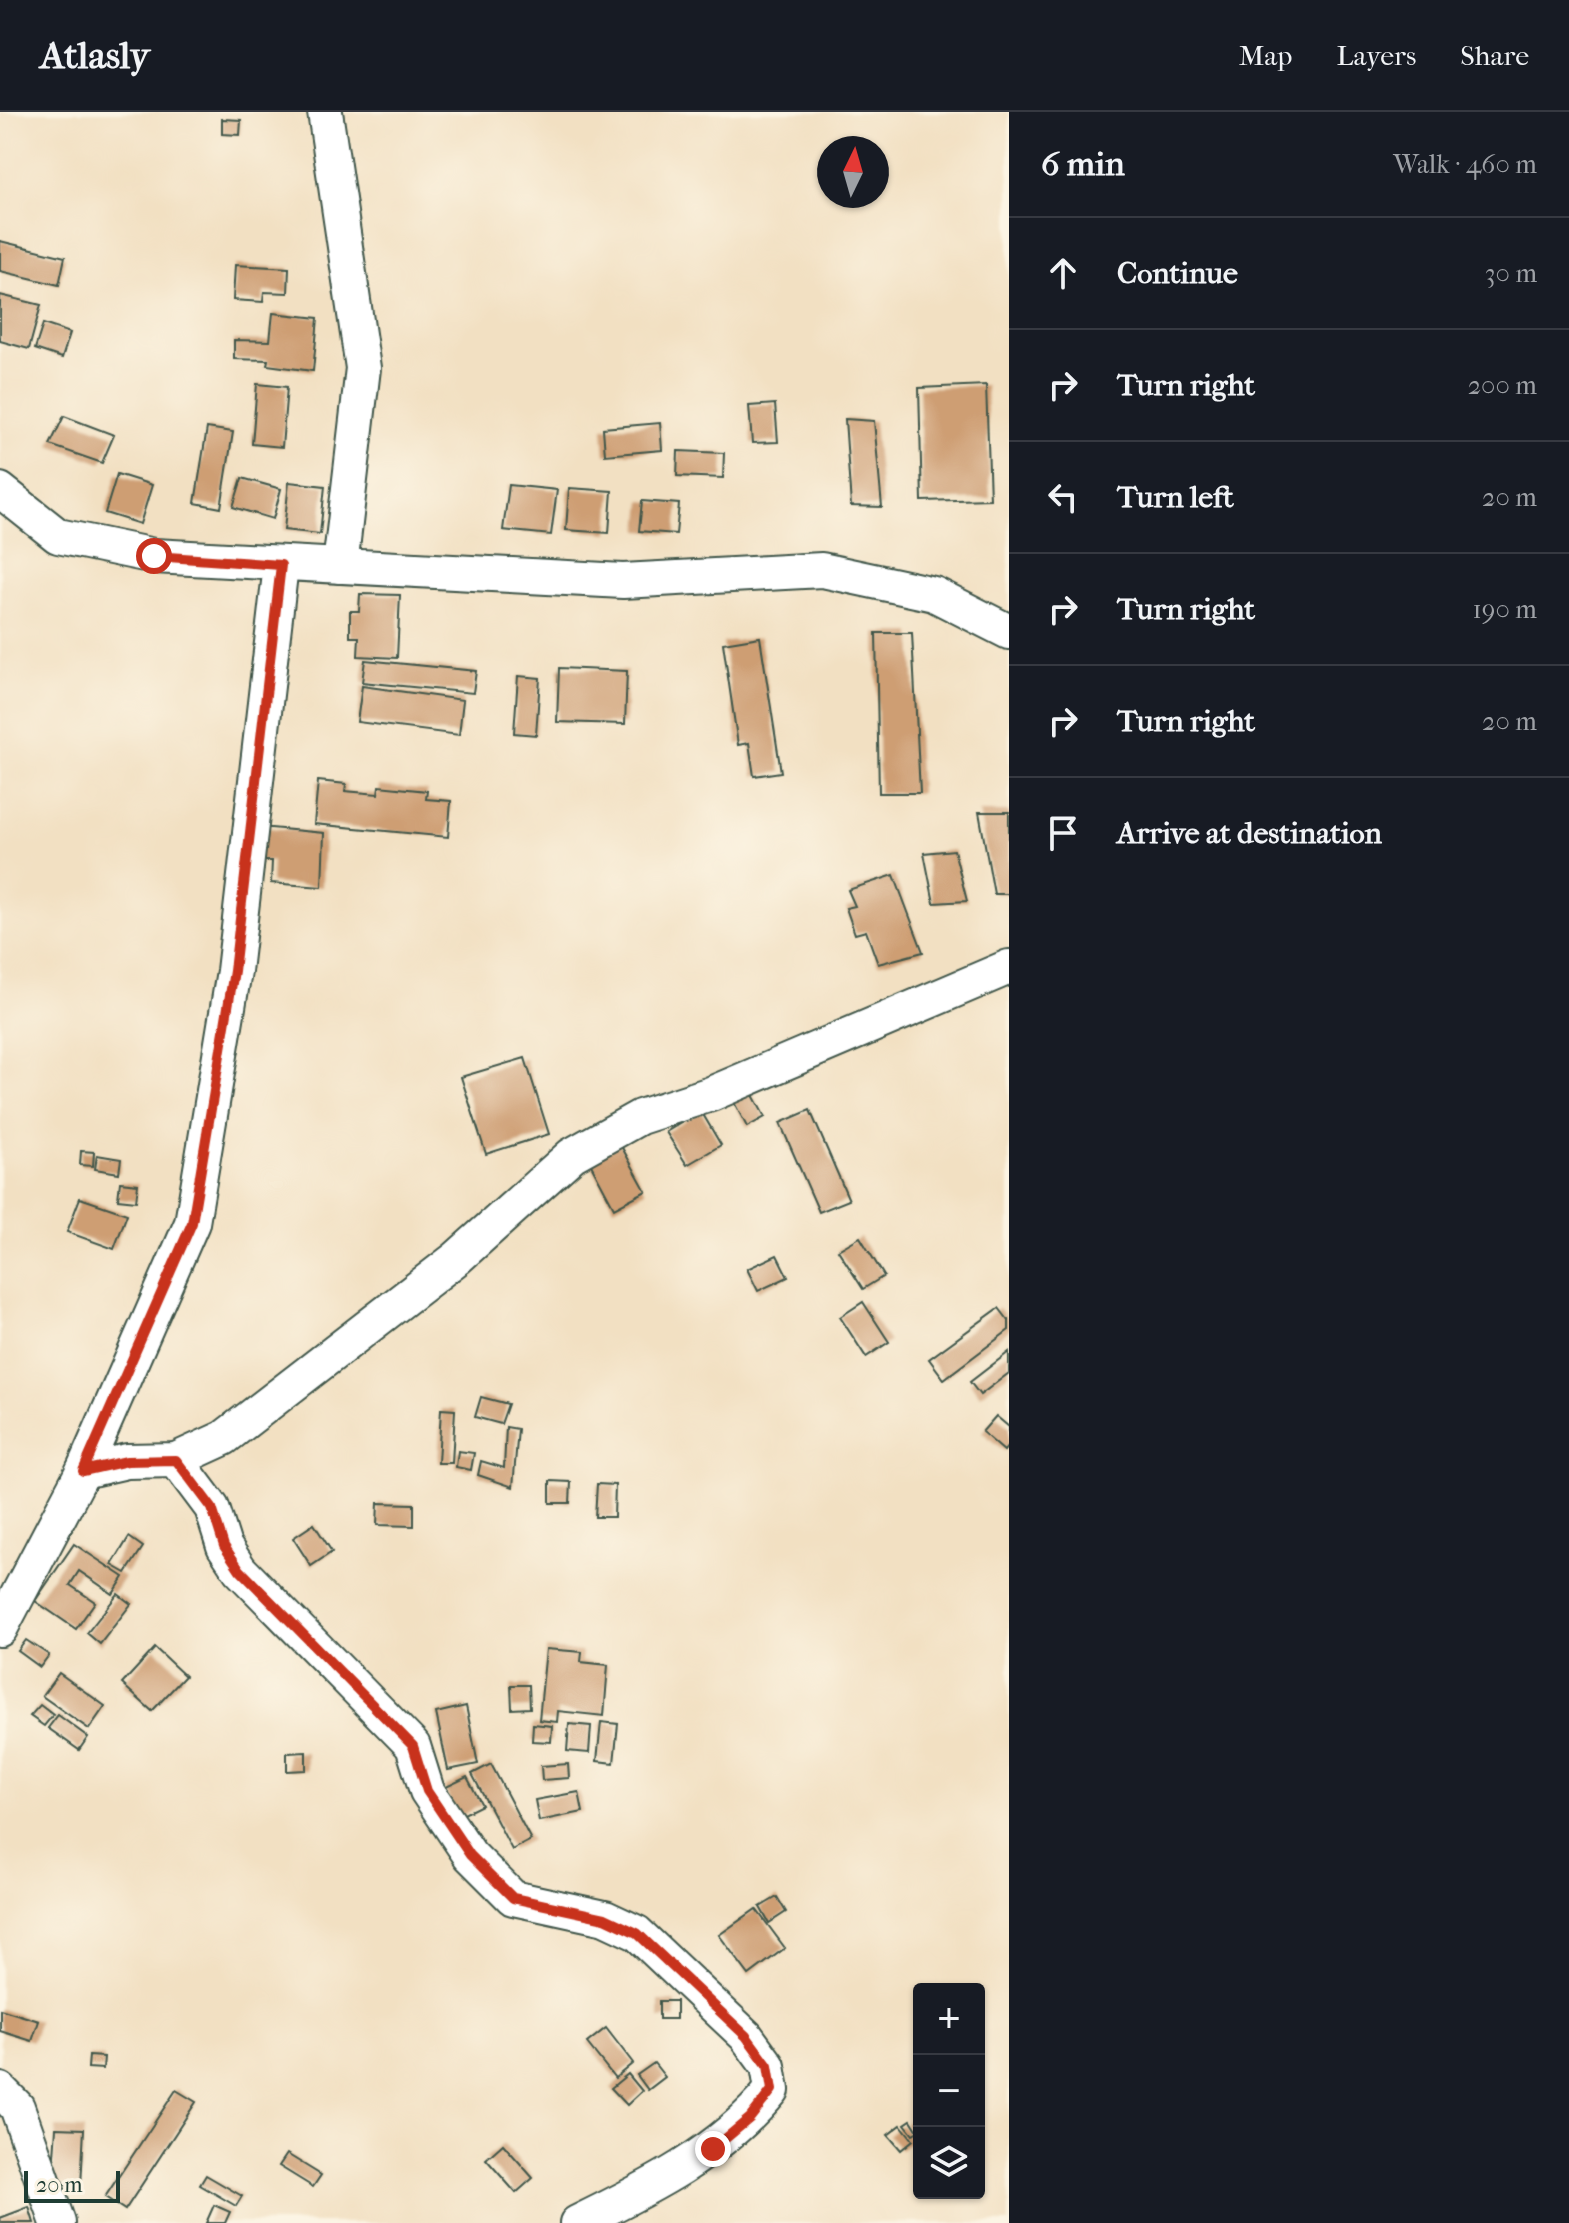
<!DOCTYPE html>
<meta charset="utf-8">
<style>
body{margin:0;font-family:"IM FELL French Canon",serif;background:#242831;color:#f1f3f6}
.controls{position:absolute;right:24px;bottom:24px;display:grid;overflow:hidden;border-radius:8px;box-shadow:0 2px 6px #0004}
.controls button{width:72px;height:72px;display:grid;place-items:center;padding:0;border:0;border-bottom:2px solid #363941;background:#171b24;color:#f1f3f6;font:40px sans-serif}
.compass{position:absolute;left:817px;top:24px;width:72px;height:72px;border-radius:50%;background:#171b24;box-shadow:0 2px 6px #0004;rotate:5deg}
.scale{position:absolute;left:24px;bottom:20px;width:96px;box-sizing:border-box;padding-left:8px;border:4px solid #1f3d34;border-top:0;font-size:22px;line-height:28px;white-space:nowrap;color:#1f3d34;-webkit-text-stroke:6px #fcf5e5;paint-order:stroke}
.stop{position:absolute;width:24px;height:24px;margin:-18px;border:6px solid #c8321e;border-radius:50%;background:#fff}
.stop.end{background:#c8321e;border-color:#fff;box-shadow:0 2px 8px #0008}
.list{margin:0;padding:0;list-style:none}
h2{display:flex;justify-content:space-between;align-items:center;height:104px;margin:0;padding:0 32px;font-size:34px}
h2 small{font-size:26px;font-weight:400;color:#9ea1a6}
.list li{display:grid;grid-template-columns:52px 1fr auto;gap:24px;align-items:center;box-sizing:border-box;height:112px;padding:0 32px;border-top:2px solid #363941}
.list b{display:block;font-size:30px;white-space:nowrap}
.list em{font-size:26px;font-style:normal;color:#9ea1a6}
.icon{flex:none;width:44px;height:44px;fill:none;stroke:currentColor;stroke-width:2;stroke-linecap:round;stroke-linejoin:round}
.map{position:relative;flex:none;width:1009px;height:2111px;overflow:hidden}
header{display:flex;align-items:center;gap:48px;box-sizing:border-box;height:112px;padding:0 40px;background:#171b24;border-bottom:2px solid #363941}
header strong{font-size:38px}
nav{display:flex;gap:44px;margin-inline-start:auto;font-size:28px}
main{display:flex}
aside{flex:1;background:#171b24}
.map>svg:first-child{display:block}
</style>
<header>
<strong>Atlasly</strong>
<nav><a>Map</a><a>Layers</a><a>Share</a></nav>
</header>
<main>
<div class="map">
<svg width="1009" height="2111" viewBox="0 0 1009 2111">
<rect width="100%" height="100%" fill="#fcf5e5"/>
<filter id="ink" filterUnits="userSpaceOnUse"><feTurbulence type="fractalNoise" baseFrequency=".0125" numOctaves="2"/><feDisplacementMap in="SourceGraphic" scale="16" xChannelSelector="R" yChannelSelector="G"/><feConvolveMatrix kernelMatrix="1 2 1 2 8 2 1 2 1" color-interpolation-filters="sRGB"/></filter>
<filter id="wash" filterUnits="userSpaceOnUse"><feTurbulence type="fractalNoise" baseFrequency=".006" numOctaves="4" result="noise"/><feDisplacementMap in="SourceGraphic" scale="32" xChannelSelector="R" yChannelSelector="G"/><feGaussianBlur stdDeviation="1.8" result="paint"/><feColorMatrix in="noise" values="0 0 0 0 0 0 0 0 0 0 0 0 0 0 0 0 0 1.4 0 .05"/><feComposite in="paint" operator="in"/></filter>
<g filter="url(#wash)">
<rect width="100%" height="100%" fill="#f2e0c2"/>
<g id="blocks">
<g fill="#ce9e73">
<path d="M222,7L241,8L240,23L222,22Z"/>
<path d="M0,129L65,145L59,173L0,159Z"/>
<path d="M235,153L289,156L288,181L264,180L263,190L233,188Z"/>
<path d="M0,183L41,193L29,237L0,229Z"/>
<path d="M273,201L318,206L313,259L267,253L268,248L234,247V228L270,229Z"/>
<path d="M43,212L70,221L62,246L35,237Z"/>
<path d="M257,272L287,275L282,335L252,332Z"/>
<path d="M986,273L990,387L922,389L919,276Z"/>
<path d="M775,292L778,330L752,331L749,294Z"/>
<path d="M64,304L114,323L102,351L50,333Z"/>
<path d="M845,307L874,309L882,395L851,394Z"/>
<path d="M660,311L662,338L605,343L603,316Z"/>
<path d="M207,316L233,320L221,396L195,391Z"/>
<path d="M678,339L724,341L723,366L677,364Z"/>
<path d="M117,362L152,373L140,412L105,401Z"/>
<path d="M242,366L281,377L273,407L233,395Z"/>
<path d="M289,370L325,374L320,422L284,418Z"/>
<path d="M509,373L557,378L551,423L503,418Z"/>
<path d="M569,376L612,379L609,421L566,418Z"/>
<path d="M642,389L679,392L676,422L639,419Z"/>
<path d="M360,482L400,483L397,546L358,544L359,525H350V499H359Z"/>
<path d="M876,521H912L920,681H879Z"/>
<path d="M760,525L781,660L754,664L749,631L738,633L723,531Z"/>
<path d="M365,548L476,559L473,581L362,570Z"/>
<path d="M559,556L627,559L625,612L557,610Z"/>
<path d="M518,564L540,566L536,623L514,621Z"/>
<path d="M362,574L463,588L459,623L357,610Z"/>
<path d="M318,669L346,672L345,679L378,682L379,674L427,679L426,687L451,689L448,725L314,712Z"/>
<path d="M979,700H1009V782H994Z"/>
<path d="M260,715L324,721L322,775L271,771L272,749H255Z"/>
<path d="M954,738L967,789L934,791L924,741Z"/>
<path d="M894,763L923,840L878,852L866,819L855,822L846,796L855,794L848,778Z"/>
<path d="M525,946L549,1022L486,1042L461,965Z"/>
<path d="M747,972L765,1005L747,1015L729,981Z"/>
<path d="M810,998L849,1088L819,1100L780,1011Z"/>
<path d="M701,999L721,1033L687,1053L666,1020Z"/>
<path d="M620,1032L646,1079L614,1096L589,1049Z"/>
<path d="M81,1039L94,1040L93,1054L80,1053Z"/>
<path d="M97,1043L121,1047L119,1061L95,1057Z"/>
<path d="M120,1070L138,1072L136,1089L118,1087Z"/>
<path d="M80,1086L127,1102L114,1137L67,1120Z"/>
<path d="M860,1125L884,1164L863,1177L838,1138Z"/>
<path d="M777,1143L788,1165L758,1179L747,1157Z"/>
<path d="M863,1190L889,1230L866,1245L840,1205Z"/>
<path d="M999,1196L1009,1209V1218L944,1267L929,1247Z"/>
<path d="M1009,1240V1261L980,1283L970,1270Z"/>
<path d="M481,1285L508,1292L501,1312L475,1305Z"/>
<path d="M441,1297L455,1298L452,1351H438Z"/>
<path d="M996,1304L1009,1315V1333L1004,1339L982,1320Z"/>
<path d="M506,1315L518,1317L513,1375L478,1363L481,1349L504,1356Z"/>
<path d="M458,1339L474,1341L471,1358L456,1355Z"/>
<path d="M550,1369L571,1370L570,1391H550Z"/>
<path d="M597,1372L615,1373L614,1405H595Z"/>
<path d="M378,1391L414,1392V1414L377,1413Z"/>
<path d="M314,1412L332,1440L311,1454L293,1426Z"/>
<path d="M129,1425L143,1435L126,1461L112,1453Z"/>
<path d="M74,1432L124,1465L113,1482L79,1459L70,1473L95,1490L76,1517L35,1489Z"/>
<path d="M118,1482L131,1492L100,1532L87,1521Z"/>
<path d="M26,1528L49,1543L40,1555L18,1539Z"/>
<path d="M155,1536L185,1564L152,1599L122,1572Z"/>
<path d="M546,1537L582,1540L581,1550L608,1553L604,1604L558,1599L557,1610L539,1608Z"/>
<path d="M59,1561L105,1594L89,1617L42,1584Z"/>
<path d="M511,1573H529L530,1596L512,1597Z"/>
<path d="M40,1593L53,1603L44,1614L30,1604Z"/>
<path d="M466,1594L478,1652L448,1658L436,1601Z"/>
<path d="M58,1603L88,1625L79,1638L48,1616Z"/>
<path d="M601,1610L618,1612L614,1651L597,1649Z"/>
<path d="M533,1612L552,1614L551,1630L532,1629Z"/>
<path d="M569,1612L591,1614L589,1641L567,1639Z"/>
<path d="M306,1640V1658L287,1659V1641Z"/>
<path d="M491,1652L531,1728L512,1738L472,1662Z"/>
<path d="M568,1652L569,1666L542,1668L541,1654Z"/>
<path d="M467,1665L482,1693L458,1705L444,1676Z"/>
<path d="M579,1680L583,1700L539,1709L535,1688Z"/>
<path d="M777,1785L786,1800L769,1811L760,1795Z"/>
<path d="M756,1797L785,1836L749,1863L719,1823Z"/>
<rect x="659" y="1889" width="17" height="18"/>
<path d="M0,1897L39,1909L32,1929L0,1919Z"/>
<path d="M606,1916L633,1951L615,1966L587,1931Z"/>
<path d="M89,1944L104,1945L103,1957L88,1956Z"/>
<path d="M654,1951L665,1965L648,1978L637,1963Z"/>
<path d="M628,1962L642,1979L627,1993L611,1976Z"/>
<path d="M176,1978L196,1990L125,2098L105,2085Z"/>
<path d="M911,2008L918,2019L913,2022L905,2012Z"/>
<path d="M901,2013L913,2028L901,2038L888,2023Z"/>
<path d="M56,2016L84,2017L81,2074L52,2072Z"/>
<path d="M503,2032L533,2066L516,2081L486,2047Z"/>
<path d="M287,2042L321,2063L313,2075L279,2054Z"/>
<path d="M206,2063L242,2084L236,2094L200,2073Z"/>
<path d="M214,2093L230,2100L225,2111H206Z"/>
<path d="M29,2095L34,2111H1L0,2106Z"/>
</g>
</g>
</g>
<g filter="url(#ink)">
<use href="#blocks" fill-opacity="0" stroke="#3f5549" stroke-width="2"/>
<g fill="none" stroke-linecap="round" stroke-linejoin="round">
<defs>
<g id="minor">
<path d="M325,0L363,256L340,454"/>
<path d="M0,378L58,424L154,444L623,469L822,458L934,482L1009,520"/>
<path d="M176,1348L212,1396L224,1434L240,1458L413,1634L427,1679L470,1743L513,1786L605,1806L637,1821L746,1924L768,1954L772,1978C722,2040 647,2077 577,2111"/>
<path d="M83,1359L127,1349L176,1348L224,1326L457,1146L572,1043L640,1005L711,982L1009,855"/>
<path d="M0,1517L83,1359L192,1111L234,859L281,453"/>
<path d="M0,1978L17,1995L58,2111"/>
</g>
</defs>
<use href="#minor" stroke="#3f5549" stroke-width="38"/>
<use href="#minor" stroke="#fff" stroke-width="34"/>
</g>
</g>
<g fill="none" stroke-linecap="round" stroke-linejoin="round" filter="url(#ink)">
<path stroke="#c8321e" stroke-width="10" d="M154,444L281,453L234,859L192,1111L83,1359L127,1349L176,1348L212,1396L224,1434L240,1458L413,1634L427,1679L470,1743L513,1786L605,1806L637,1821L746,1924L768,1954L772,1978L750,2006L713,2037"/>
</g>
</svg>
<div class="controls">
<button>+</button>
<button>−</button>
<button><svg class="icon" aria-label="layers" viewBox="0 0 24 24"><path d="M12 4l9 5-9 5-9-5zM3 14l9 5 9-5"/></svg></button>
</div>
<svg class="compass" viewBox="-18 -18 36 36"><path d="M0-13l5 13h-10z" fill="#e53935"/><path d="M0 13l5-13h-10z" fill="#9ea1a6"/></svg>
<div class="scale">20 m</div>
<div class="stop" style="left:154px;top:444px"></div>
<div class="stop end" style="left:713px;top:2037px"></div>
</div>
<aside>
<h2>6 min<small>Walk · 460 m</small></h2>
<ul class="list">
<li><svg class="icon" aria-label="ahead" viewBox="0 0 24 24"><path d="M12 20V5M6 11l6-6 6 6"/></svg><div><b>Continue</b></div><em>30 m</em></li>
<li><svg class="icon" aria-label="right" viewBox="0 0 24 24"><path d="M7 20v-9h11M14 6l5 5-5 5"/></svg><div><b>Turn right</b></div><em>200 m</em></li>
<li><svg class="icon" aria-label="left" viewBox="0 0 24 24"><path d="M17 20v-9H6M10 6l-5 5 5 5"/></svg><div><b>Turn left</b></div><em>20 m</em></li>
<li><svg class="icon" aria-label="right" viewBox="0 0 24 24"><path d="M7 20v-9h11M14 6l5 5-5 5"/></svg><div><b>Turn right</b></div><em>190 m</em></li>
<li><svg class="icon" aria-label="right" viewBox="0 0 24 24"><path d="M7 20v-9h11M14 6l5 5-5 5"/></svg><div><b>Turn right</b></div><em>20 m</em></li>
<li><svg class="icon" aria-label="arrive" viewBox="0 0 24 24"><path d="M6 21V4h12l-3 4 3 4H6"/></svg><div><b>Arrive at destination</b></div></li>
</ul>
</aside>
</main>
